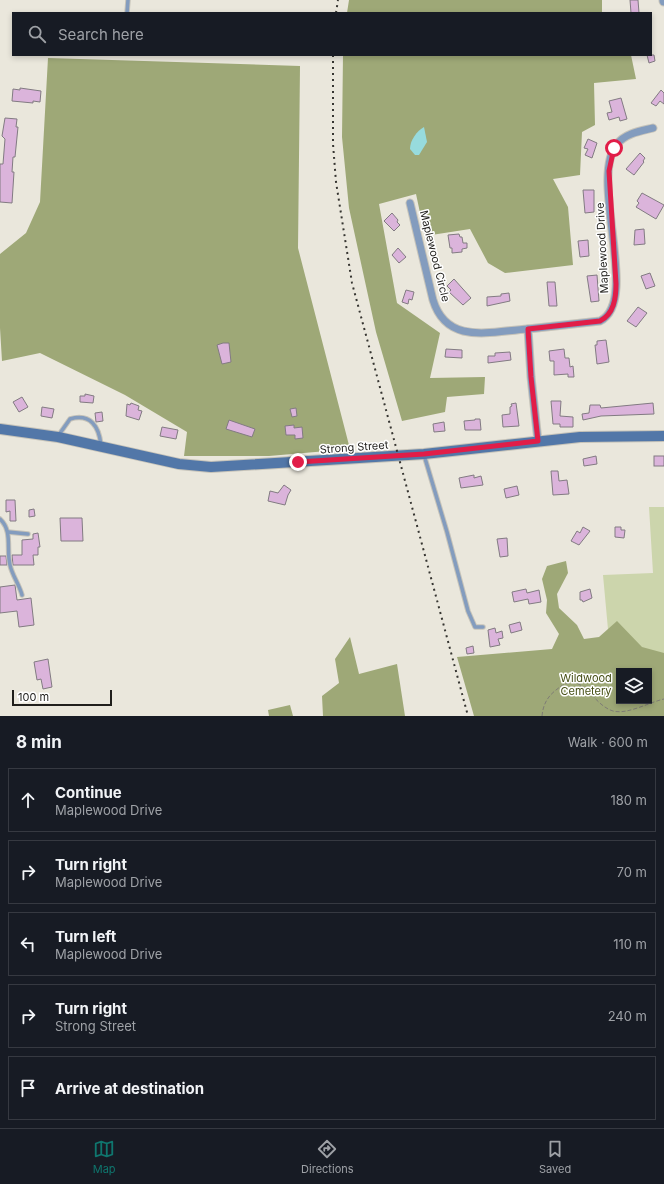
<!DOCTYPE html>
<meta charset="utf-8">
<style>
body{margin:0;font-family:Inter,sans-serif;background:#242831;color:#f1f3f6}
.controls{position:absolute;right:12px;bottom:12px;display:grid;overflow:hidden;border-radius:0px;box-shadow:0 2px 6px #0003}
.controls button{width:36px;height:36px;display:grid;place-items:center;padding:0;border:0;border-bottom:1px solid #363941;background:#171b24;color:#f1f3f6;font:20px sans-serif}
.scale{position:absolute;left:12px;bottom:10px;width:100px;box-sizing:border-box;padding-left:4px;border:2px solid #201f1c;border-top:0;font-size:11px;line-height:14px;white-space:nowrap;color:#201f1c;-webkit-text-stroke:3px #fff;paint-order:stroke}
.stop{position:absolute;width:12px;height:12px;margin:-9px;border:3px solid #e11d48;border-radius:50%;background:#fff}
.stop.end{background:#e11d48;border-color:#fff;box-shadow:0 1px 4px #0008}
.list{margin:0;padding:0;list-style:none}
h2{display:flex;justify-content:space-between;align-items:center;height:52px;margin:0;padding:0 16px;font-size:17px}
h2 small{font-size:13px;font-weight:400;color:#9ea1a6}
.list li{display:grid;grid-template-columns:26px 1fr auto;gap:12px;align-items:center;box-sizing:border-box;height:64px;margin:0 8px 8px;padding:0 8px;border:1px solid #363941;border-radius:0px}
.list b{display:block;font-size:15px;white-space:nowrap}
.list p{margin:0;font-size:13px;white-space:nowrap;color:#9ea1a6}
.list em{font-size:13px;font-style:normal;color:#9ea1a6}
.icon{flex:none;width:22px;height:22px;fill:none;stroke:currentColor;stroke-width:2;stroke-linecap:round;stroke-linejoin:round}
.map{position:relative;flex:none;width:664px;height:716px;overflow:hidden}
.search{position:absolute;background:#171b24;box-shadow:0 2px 6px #0003;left:12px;right:12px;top:12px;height:44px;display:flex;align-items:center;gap:10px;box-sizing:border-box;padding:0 14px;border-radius:0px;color:#9ea1a6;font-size:15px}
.sheet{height:412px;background:#171b24}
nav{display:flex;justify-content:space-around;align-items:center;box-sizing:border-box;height:56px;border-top:1px solid #363941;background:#171b24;font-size:11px;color:#9ea1a6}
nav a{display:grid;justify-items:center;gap:2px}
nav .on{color:#0f766e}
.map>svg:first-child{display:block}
</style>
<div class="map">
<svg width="664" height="716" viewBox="0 0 664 716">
<rect width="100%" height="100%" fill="#eae7dc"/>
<path fill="#ccd5ac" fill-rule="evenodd" d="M649,507H664V716H480L610,651L603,575L653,573ZM619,671H649V701H619Z"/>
<g fill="#9ea877" fill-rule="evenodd">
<path d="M349,0H602V13H347Z"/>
<path d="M343,55H631L636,79L594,83L595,125L582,132L580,175L553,179L568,207L573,265L505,273L488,263L470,229L425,236L416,194L379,204L397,303L440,333L430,378L485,377L484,394L447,397L445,412L402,421L376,332L349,208L342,137Z"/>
<path d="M48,58L300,66L298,248L350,449L269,456H184L187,432L125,395L40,353L2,361L0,328V254L26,233L40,202Z"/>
<path d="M566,561L568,573L557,594L559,608L577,625L584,639L599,637L617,621L642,647L664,653V716H474L457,657L552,649L559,634L546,613L547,600L542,579L547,566ZM619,671H649V701H619Z"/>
<path d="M350,637L359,674L397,664L405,716H323L322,696L339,683L335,659Z"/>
<path d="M290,705L293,716H269L268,710Z"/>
</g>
<path fill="#97dbdd" d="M424,127L427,142L419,155H415L410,149C410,140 417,131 424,127Z"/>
<g fill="#dbb4db" stroke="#827b82">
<path d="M630,0H638L639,13H631Z"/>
<path d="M647,55H654L655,61L649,63Z"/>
<path d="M20,88L41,91L40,102L33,101V103L12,101L13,89L20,90Z"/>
<path d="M661,90L664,93V104L660,101L656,106L651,103Z"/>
<path d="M621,98L627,119L620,121L619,117L609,120L607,113L612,112L609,101Z"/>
<path d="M5,118L17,119L16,127H18L15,157H13L12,172H14L12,203L0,202V164H3L5,139L2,136Z"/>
<path d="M588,139L597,143L592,158L585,155L588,149L584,148Z"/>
<path d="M640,153L645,158L643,161L644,162L634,175L626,169Z"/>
<path d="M583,190H594V212L585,213Z"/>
<path d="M642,193L664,205L656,219L636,207L639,203L637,201Z"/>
<path d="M392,213L398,220L397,222L400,225L394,231L384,221Z"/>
<path d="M644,229L645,244L634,245L635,230Z"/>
<path d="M459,234L460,237H462L463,243H467V248L462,249V252L452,253V248H450L448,235Z"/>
<path d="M588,240L589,256L580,257L578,241Z"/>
<path d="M398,248L406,257L399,263L392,255Z"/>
<path d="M650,273L655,286L646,289L641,276Z"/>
<path d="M597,275L599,301L591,302L587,276Z"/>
<path d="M454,279L471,298L463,305L449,292L451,290L447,286Z"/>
<path d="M547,282H555L557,306H549Z"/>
<path d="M406,290L414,292L412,300L409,299L408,304L402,302Z"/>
<path d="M509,293L510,301L487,306V297L501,296V294Z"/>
<path d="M638,307L647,313L636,327L627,321Z"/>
<path d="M606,340L609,362L597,364L595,345H597V341Z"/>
<path d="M223,343H229L231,362L222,364L217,345Z"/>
<path d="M446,349L462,350V358L445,357Z"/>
<path d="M564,349L565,358H569L570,367L573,366L574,377H568V374L554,375V361H550L549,351Z"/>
<path d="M510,352L511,360L488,363V356H495V353Z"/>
<path d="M85,394L94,396L93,403L80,402V396H85Z"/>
<path d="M22,397L28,407L19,412L13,402Z"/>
<path d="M551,401H561L560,416L573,417V427H560V424H553Z"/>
<path d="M131,403L139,406L138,410L142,411L139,420L126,416L127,404L130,405Z"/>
<path d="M516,403L519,426L503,427L502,415L510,414V407L512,406L511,404Z"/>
<path d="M653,403L654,414L601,416L583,420L582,414L589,413L590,405H600L601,408Z"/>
<path d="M42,407L54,409L52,418L41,416Z"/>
<path d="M296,408L297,416L292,417L290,409Z"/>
<path d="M102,412L103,421L96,422L95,413Z"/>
<path d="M475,419H480L481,430H465L464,421L475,420Z"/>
<path d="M229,420L255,429L252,437L226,429Z"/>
<path d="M444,422L445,431L434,432L433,424Z"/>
<path d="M294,425V428L302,427L303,438L295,439V435H286L285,426Z"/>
<path d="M162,427L178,430L176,439L160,436Z"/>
<path d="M596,456L597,464L584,466L583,459Z"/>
<rect x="654" y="456" width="10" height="10"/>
<path d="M551,471H558L559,481L567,480L569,494L553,495Z"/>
<path d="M474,475V478L481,476L483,485L461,488L459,478Z"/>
<path d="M284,485L291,490L288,495L285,505L268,501L270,491L278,493Z"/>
<path d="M517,486L519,495L506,498L504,489Z"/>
<path d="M6,500H15L16,521H10V511L6,512Z"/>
<path d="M34,509L35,516L29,517V510Z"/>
<path d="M60,518H82L83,541H61Z"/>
<path d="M583,527L590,531L579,545L571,541L577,531L580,533Z"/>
<path d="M615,527H621V530H625L624,538L615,537Z"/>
<path d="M38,533L40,547H38V555H33L34,565H13L12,555H22V540L33,539V534Z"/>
<path d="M507,538L508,556L500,557L497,539Z"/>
<path d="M0,556H6L7,565H0Z"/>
<path d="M15,585L17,600L31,598L34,625L19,627L17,611L0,613V587Z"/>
<path d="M526,589L527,593L539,590L541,602L529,604L528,599L514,602L512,592Z"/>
<path d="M590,589L592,598L583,602L582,600H580V592Z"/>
<path d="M520,622L522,630L511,633L509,625Z"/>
<path d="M495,628L496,633L502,631L503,638L498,639L500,645L490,647L488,630Z"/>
<path d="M473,646L474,653L467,654L466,648Z"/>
<path d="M48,659L52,687L43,689L41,679L37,680L34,662Z"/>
</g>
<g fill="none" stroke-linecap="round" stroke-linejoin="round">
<defs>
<g id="service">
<path d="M127,13L128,0"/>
<path d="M58,436L70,419C91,413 99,427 101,445"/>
<path d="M424,455L447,532L468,611L475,627H483"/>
<path d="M0,519C13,531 6,549 10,565C12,575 19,584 22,595"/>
<path d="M8,532L28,534"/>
</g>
<g id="minor">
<path d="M410,203L433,300C447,346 492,331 528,329"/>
<path d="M538,441L531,377L528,329L600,321C641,301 588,179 617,144C626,133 641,131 653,128"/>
</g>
<path id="tertiary" d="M664,0V1"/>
<path id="secondary" d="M0,429L58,437L179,464L211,467L424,454L580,437L664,436"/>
</defs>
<use href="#service" stroke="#c6c3b9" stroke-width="5.5"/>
<use href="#minor" stroke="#c6c3b9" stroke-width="9"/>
<use href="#tertiary" stroke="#c6c3b9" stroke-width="11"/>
<use href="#secondary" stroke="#c6c3b9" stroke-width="12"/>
<path stroke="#7e7c75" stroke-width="1" stroke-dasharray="4 2" stroke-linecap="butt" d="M542,716C543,705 547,697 556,690C583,667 590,704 613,711C627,715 650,702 664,699"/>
<use href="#service" stroke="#839cbe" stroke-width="3.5"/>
<use href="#minor" stroke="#839cbe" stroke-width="7"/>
<use href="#tertiary" stroke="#839cbe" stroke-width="9"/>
<use href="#secondary" stroke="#5277a8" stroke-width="10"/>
<g stroke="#363531" stroke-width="2" stroke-dasharray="2 4" stroke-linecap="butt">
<path d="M336,13L338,0"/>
<path d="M333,55V144L336,182L352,283L468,716"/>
</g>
</g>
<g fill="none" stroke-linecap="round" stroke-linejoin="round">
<path stroke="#e11d48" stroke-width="5" d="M298,462L424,454L538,441L531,377L528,329L600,321C614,314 616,298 616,284L609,171L614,148"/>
</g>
<g text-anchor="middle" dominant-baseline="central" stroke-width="3" stroke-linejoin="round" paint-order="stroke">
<g font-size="11" fill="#201f1c" stroke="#fff">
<text transform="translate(602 248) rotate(-93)">Maplewood Drive</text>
<text transform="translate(435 256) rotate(76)">Maplewood Circle</text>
<text transform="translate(354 447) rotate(-4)">Strong Street</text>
</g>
<g font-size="11" fill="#464f16" stroke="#fff">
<text x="586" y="678">Wildwood<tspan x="586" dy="13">Cemetery</tspan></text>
</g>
</g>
</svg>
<div class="controls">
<button><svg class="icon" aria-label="layers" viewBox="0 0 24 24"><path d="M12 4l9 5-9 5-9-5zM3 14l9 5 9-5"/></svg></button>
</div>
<div class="scale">100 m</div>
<div class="stop" style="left:614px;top:148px"></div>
<div class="stop end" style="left:298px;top:462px"></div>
<div class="search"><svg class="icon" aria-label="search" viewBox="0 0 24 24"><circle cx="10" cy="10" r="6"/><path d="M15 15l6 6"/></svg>Search here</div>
</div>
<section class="sheet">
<h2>8 min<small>Walk · 600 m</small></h2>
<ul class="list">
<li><svg class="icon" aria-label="ahead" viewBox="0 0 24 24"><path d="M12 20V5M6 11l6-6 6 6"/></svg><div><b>Continue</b><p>Maplewood Drive</p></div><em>180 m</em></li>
<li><svg class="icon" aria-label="right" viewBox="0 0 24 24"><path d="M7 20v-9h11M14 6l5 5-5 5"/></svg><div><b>Turn right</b><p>Maplewood Drive</p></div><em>70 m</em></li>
<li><svg class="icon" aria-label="left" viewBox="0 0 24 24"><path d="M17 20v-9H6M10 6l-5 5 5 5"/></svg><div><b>Turn left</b><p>Maplewood Drive</p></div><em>110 m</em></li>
<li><svg class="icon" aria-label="right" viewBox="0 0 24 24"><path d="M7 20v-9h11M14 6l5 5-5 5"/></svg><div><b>Turn right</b><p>Strong Street</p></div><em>240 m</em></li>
<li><svg class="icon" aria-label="arrive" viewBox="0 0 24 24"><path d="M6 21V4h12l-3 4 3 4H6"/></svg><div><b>Arrive at destination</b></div></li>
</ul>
</section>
<nav>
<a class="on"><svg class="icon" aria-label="map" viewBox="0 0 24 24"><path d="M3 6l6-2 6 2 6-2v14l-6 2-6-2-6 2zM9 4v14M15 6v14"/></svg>Map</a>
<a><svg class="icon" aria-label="directions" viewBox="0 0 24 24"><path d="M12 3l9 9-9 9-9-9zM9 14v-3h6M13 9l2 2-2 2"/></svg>Directions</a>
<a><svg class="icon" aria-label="saved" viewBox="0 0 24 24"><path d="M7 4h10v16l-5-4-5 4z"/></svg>Saved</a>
</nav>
